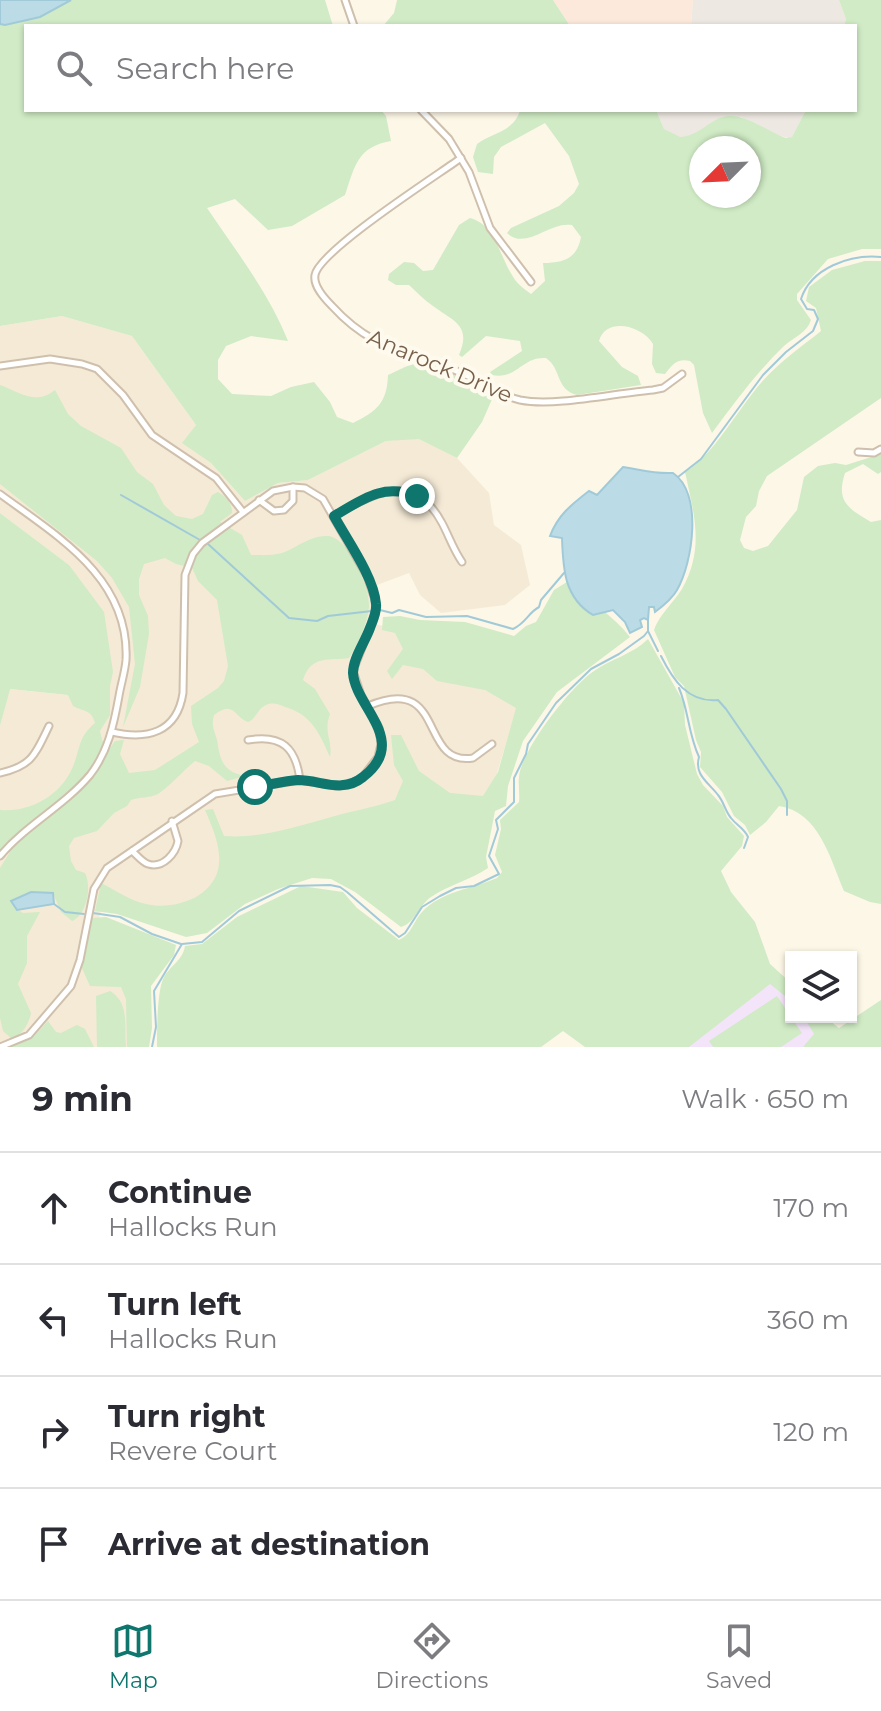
<!DOCTYPE html>
<meta charset="utf-8">
<style>
body{margin:0;font-family:Montserrat,sans-serif;background:#f7f7f7;color:#2b2b33}
.controls{position:absolute;right:24px;bottom:24px;display:grid;overflow:hidden;border-radius:0px;box-shadow:0 2px 6px #0004}
.controls button{width:72px;height:72px;display:grid;place-items:center;padding:0;border:0;border-bottom:2px solid #e1e1e2;background:#fff;color:#2b2b33;font:40px sans-serif}
.compass{position:absolute;left:689px;top:136px;width:72px;height:72px;border-radius:50%;background:#fff;box-shadow:0 2px 6px #0004;rotate:246deg}
.stop{position:absolute;width:24px;height:24px;margin:-18px;border:6px solid #0f766e;border-radius:50%;background:#fff}
.stop.end{background:#0f766e;border-color:#fff;box-shadow:0 2px 8px #0008}
.list{margin:0;padding:0;list-style:none}
h2{display:flex;justify-content:space-between;align-items:center;height:104px;margin:0;padding:0 32px;font-size:34px}
h2 small{font-size:26px;font-weight:400;color:#7c7c81}
.list li{display:grid;grid-template-columns:52px 1fr auto;gap:24px;align-items:center;box-sizing:border-box;height:112px;padding:0 32px;border-top:2px solid #e1e1e2}
.list b{display:block;font-size:30px;white-space:nowrap}
.list p{margin:0;font-size:26px;white-space:nowrap;color:#7c7c81}
.list em{font-size:26px;font-style:normal;color:#7c7c81}
.icon{flex:none;width:44px;height:44px;fill:none;stroke:currentColor;stroke-width:2;stroke-linecap:round;stroke-linejoin:round}
.map{position:relative;flex:none;width:881px;height:1047px;overflow:hidden}
.search{position:absolute;background:#fff;box-shadow:0 2px 6px #0004;left:24px;right:24px;top:24px;height:88px;display:flex;align-items:center;gap:20px;box-sizing:border-box;padding:0 28px;border-radius:0px;color:#7c7c81;font-size:30px}
.sheet{height:552px;background:#fff}
nav{display:flex;justify-content:space-around;align-items:center;box-sizing:border-box;height:112px;border-top:2px solid #e1e1e2;background:#fff;font-size:22px;color:#7c7c81}
nav a{display:grid;justify-items:center;gap:4px}
nav .on{color:#0f766e}
.map>svg:first-child{display:block}
</style>
<div class="map">
<svg width="881" height="1047" viewBox="0 0 881 1047">
<rect width="100%" height="100%" fill="#fdf7e7"/>
<path fill="#f5ead6" d="M62,316L132,336L196,425L183,443L211,463L245,501L278,483L308,480L386,441L419,438L457,458L489,493L494,525L521,545L530,585L505,605L441,613L420,595L409,573L377,585L381,611L377,625L417,629L455,650L486,691L523,687L485,813L402,798L219,874L205,893L184,903L152,909L104,892L90,972H132L134,1047H0V726L9,689L106,699L69,565L0,513V326Z"/>
<path fill="#fde9db" d="M553,0H693L691,26H570Z"/>
<g fill="#ede8e1">
<path d="M693,0H839L846,19L844,26H691Z"/>
<path d="M656,110H806L792,137L789,138L777,135L741,117L719,119L700,131L687,137H677L664,129Z"/>
</g>
<path fill="#f4e4f9" d="M765,979L791,988V1017H812L835,1047H674Z"/>
<g fill="#d0ebc5" fill-rule="evenodd">
<path d="M0,0H325L333,26H26V110H381L386,116L391,141C357,147 355,166 345,195L292,226L268,230L235,199L207,208C236,251 269,293 288,341L251,336L226,346L218,360V379L232,394L271,396L291,387L314,382L330,402L337,417L353,423C377,411 387,403 388,375C399,370 412,362 424,363C445,365 476,386 493,397L482,422L457,458L419,439L386,441L308,480L278,483L245,501L211,463L182,443L196,425L132,336L62,316L0,326Z"/>
<path d="M397,0H553L570,26H383L394,13Z"/>
<path d="M839,0H881V249H862L828,259L797,294V300L811,320C807,333 794,337 784,346C757,372 735,402 712,433L703,413L694,365L690,361C677,358 672,365 665,374L656,373L652,364L653,344C643,326 606,316 599,341L622,367L638,376L641,385L577,395C555,389 562,369 546,358C522,356 517,380 492,375L490,372L522,351L520,341L486,336L462,357L459,355C472,325 453,321 433,306C424,300 417,292 409,285H396L388,280L389,274L404,262L414,263L423,271L433,270L459,225L470,218C496,225 499,255 512,275C516,283 523,288 531,294L545,281L543,263C563,263 577,259 581,237L572,225C549,221 526,251 507,233L511,228L559,206L574,193L579,184L569,156L545,123L501,147L494,157L493,174L478,172L473,157L477,144C493,132 514,132 520,110H656L664,129L680,137C697,136 706,124 720,118C742,109 766,132 786,138L792,137L806,110H855V26H844L846,19ZM701,148H749V196H701Z"/>
<path d="M865,261H881V398L767,476L759,491L756,506L746,517L740,540L744,548L753,551L768,546L797,510L804,477L818,466L835,463L846,465L881,454V472L878,474L863,464L845,473C836,501 847,508 871,522L881,520V904L870,902L844,891C830,858 819,812 779,806L766,822L750,835L745,825L734,816L722,792L700,767L701,752L696,740L684,686L675,677L654,630C659,615 673,603 682,589C705,548 694,514 685,472C713,456 738,409 761,383C779,362 800,348 821,331L816,308L806,301L809,287L832,270Z"/>
<path d="M0,385C20,392 35,406 55,390L68,414L81,426L121,448L137,472L153,484L164,505L176,516L192,519L203,514L212,495L218,492C227,497 232,503 232,513L220,522L242,535L251,555C261,555 272,556 282,553C297,548 310,535 328,536C348,537 370,587 369,606C368,623 358,644 349,658C330,661 311,654 303,680L315,689L330,714C323,733 333,740 330,757C320,734 311,714 285,707C278,704 273,702 266,705C257,709 257,718 248,722C233,716 234,700 214,715C210,729 217,733 218,746C221,764 226,772 245,776L227,781L209,766L195,761C184,770 168,788 158,794C150,798 140,797 131,800L127,806L114,813L97,831L74,838L69,846L71,861L76,870L85,873C92,886 87,915 72,921L61,912L53,893L14,907L23,913L40,912L27,936V963L18,984L31,1013C29,1024 22,1035 12,1039L3,1031L0,1018V868L10,852L0,856V810C32,813 65,793 75,761C81,743 80,736 95,723C91,709 84,712 73,706L68,695L10,689L0,726V513L69,565L104,612L113,672L110,686V715L100,731L102,740L110,748L115,741L124,740L120,754L129,773L155,770L199,742L192,724L191,706L218,688L224,681L228,666L217,600L198,581L192,568L176,564L165,558L144,564L139,579V595L148,616L149,634L140,687L123,727L135,664L129,607L112,578L97,561L0,484Z"/>
<path d="M567,582C588,600 613,615 630,637L557,692L523,741L508,786L506,806L495,811L486,857L488,868C470,880 449,885 431,897C419,905 415,923 401,927L355,892L331,879L312,878L278,889L245,904L207,933L186,937L117,914L95,911L101,883C115,890 131,901 146,904C174,911 216,897 219,864C221,847 212,826 205,810L213,809L224,836C259,839 295,827 328,818C351,811 373,808 395,800L403,781L394,765L391,735H401L419,771L450,793L483,796L498,772L516,708L485,690L437,681L423,669L403,665L392,679L387,671L403,649L395,633L382,630L383,617L400,616L420,620L465,622L514,636L526,626L536,622L554,590Z"/>
<path d="M648,639L684,703L685,725L697,774L703,785L723,806L727,817L744,836L742,846L721,871L731,892L755,922L770,964L791,983V1001L770,984L689,1047H585L563,1031L541,1047H157C157,1031 157,990 164,977C171,965 183,960 185,946L202,944L237,917L301,886L343,892L357,908L399,940C412,934 413,922 422,912C440,892 474,888 497,878L502,872L495,855L501,829L500,820L519,802C520,794 518,785 519,777C521,750 572,685 594,671C611,659 633,654 648,639Z"/>
<path d="M106,917L176,945L174,955L151,986L152,1028L149,1047H127L126,999L121,987L90,986L82,968L91,918Z"/>
<path d="M110,991C130,1003 124,1026 126,1047H97L96,996Z"/>
<path d="M777,996L802,1033L781,1047H713L709,1041Z"/>
<path d="M881,1000V1047H803L814,1034L804,1017H825L839,1028Z"/>
<path d="M48,1021L56,1032L61,1033L77,1025L85,1029L94,1047H10L34,1036Z"/>
</g>
<g fill="#bbdce7" stroke="#a1cad9" stroke-width="2">
<path d="M0,0H71L40,17L5,25L0,24Z"/>
<path d="M623,467C644,470 650,474 673,473C703,493 693,562 677,590C672,599 663,606 655,612L654,607H649L648,620L644,618L640,620L642,627L630,633L625,622L613,610L593,615C564,598 563,568 562,538L550,536C558,515 571,505 589,491L597,495Z"/>
<path d="M31,892L53,893L54,904L17,910L11,901Z"/>
</g>
<g fill="none" stroke-linecap="round" stroke-linejoin="round">
<g stroke="#a1cad9" stroke-width="2">
<path d="M678,477L701,459L763,375L786,352L813,331L818,319L814,310L807,309L801,299C811,268 850,254 881,257"/>
<path d="M121,495L200,540"/>
<path d="M208,544L289,618L317,621L328,616L372,611"/>
<path d="M380,610L392,613L399,610L426,617L467,616L513,629C526,623 528,613 539,607L541,600L564,573"/>
<path d="M648,631L658,651"/>
<path d="M661,656C673,680 688,703 718,700L726,709L781,789L787,801V815"/>
<path d="M679,688C689,712 688,733 699,757C694,775 708,782 718,795C724,802 725,811 731,818C737,826 744,828 748,837L744,848"/>
<path d="M54,904L65,912L84,914"/>
<path d="M93,913L120,917L152,934L181,944"/>
<path d="M152,1047L156,1027L154,991L182,944L202,942L239,911L290,886L330,885L340,887L347,892L399,937L405,933L422,907L440,896L456,888L474,886L499,874L489,856L498,829L496,820L514,802V778L526,754L528,744L556,703L591,669L619,654L644,636L648,631V620"/>
</g>
<defs>
<g id="minor">
<path d="M345,0L354,26"/>
<path d="M421,110L449,139L469,172L490,228L531,282"/>
<path d="M461,158C436,176 319,251 315,275C313,286 324,298 332,306C374,352 406,349 459,372C479,380 498,395 520,400C555,407 615,393 653,390L663,388L682,374"/>
<path d="M0,366L50,359L82,364L97,369L123,395L152,435L216,478L243,512"/>
<path d="M858,452L874,453L881,449"/>
<path d="M0,494C57,536 130,578 126,660C125,672 121,684 119,696C114,724 108,752 90,775C64,806 26,825 0,856"/>
<path d="M259,500L274,511L284,510L293,501V487"/>
<path d="M334,516C372,494 414,470 442,523C449,536 453,549 462,562"/>
<path d="M368,706C447,672 418,767 473,758L492,744"/>
<path d="M248,740C282,734 296,748 300,780"/>
<path d="M0,773C32,766 35,755 49,726"/>
<path d="M132,851C137,855 142,862 148,864C163,869 176,853 178,841L172,821"/>
<path d="M0,1047L29,1035L71,986L80,960L94,889L107,868L215,794L300,780L336,786L349,784L362,778L378,757L381,744L379,728L361,695L353,671L375,614L376,603L367,576L323,499L305,488L293,487L273,491L202,543L193,554L185,575L183,693C177,733 147,740 112,732"/>
</g>
</defs>
<use href="#minor" stroke="#cfc0ad" stroke-width="9"/>
<use href="#minor" stroke="#fff" stroke-width="5"/>
</g>
<g fill="none" stroke-linecap="round" stroke-linejoin="round">
<path stroke="#0f766e" stroke-width="10" d="M255,787C269,785 284,781 298,780C321,780 342,794 363,777C410,741 355,707 353,673C353,658 365,642 370,628C373,620 377,612 376,604C374,577 347,540 334,516C363,499 383,483 417,496"/>
</g>
<g text-anchor="middle" dominant-baseline="central" stroke-width="8" stroke-linejoin="round" paint-order="stroke">
<g font-size="22" fill="#77604b" stroke="#fffaee">
<text transform="translate(440 366) rotate(23)">Anarock Drive</text>
</g>
</g>
</svg>
<div class="controls">
<button><svg class="icon" aria-label="layers" viewBox="0 0 24 24"><path d="M12 4l9 5-9 5-9-5zM3 14l9 5 9-5"/></svg></button>
</div>
<svg class="compass" viewBox="-18 -18 36 36"><path d="M0-13l5 13h-10z" fill="#e53935"/><path d="M0 13l5-13h-10z" fill="#7c7c81"/></svg>
<div class="stop" style="left:255px;top:787px"></div>
<div class="stop end" style="left:417px;top:496px"></div>
<div class="search"><svg class="icon" aria-label="search" viewBox="0 0 24 24"><circle cx="10" cy="10" r="6"/><path d="M15 15l6 6"/></svg>Search here</div>
</div>
<section class="sheet">
<h2>9 min<small>Walk · 650 m</small></h2>
<ul class="list">
<li><svg class="icon" aria-label="ahead" viewBox="0 0 24 24"><path d="M12 20V5M6 11l6-6 6 6"/></svg><div><b>Continue</b><p>Hallocks Run</p></div><em>170 m</em></li>
<li><svg class="icon" aria-label="left" viewBox="0 0 24 24"><path d="M17 20v-9H6M10 6l-5 5 5 5"/></svg><div><b>Turn left</b><p>Hallocks Run</p></div><em>360 m</em></li>
<li><svg class="icon" aria-label="right" viewBox="0 0 24 24"><path d="M7 20v-9h11M14 6l5 5-5 5"/></svg><div><b>Turn right</b><p>Revere Court</p></div><em>120 m</em></li>
<li><svg class="icon" aria-label="arrive" viewBox="0 0 24 24"><path d="M6 21V4h12l-3 4 3 4H6"/></svg><div><b>Arrive at destination</b></div></li>
</ul>
</section>
<nav>
<a class="on"><svg class="icon" aria-label="map" viewBox="0 0 24 24"><path d="M3 6l6-2 6 2 6-2v14l-6 2-6-2-6 2zM9 4v14M15 6v14"/></svg>Map</a>
<a><svg class="icon" aria-label="directions" viewBox="0 0 24 24"><path d="M12 3l9 9-9 9-9-9zM9 14v-3h6M13 9l2 2-2 2"/></svg>Directions</a>
<a><svg class="icon" aria-label="saved" viewBox="0 0 24 24"><path d="M7 4h10v16l-5-4-5 4z"/></svg>Saved</a>
</nav>
